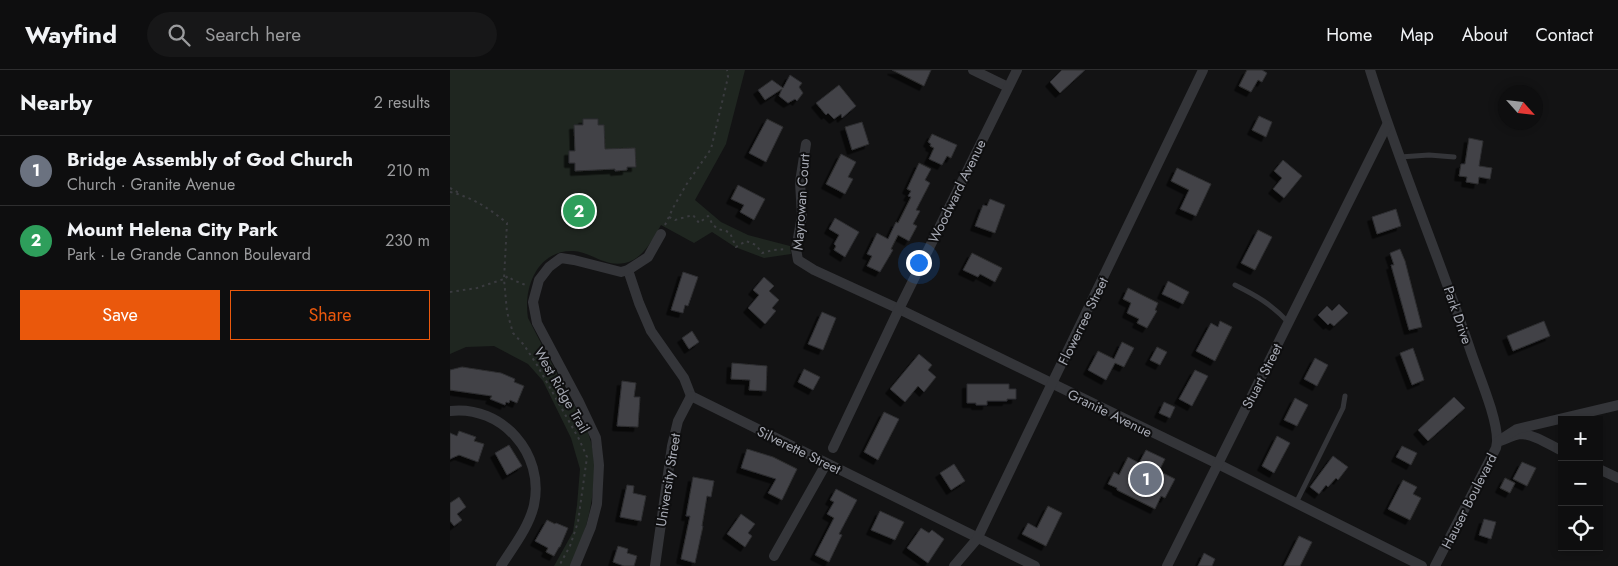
<!DOCTYPE html>
<meta charset="utf-8">
<style>
body{margin:0;font-family:Jost,sans-serif;background:#171718;color:#f1f3f6}
.controls{position:absolute;right:15px;bottom:15px;display:grid;overflow:hidden;border-radius:0px;box-shadow:0 2px 8px #0003}
.controls button{width:45px;height:45px;display:grid;place-items:center;padding:0;border:0;border-bottom:1px solid #2e2e2f;background:#0e0e0f;color:#f1f3f6;font:25px sans-serif}
.compass{position:absolute;left:1048px;top:15px;width:45px;height:45px;border-radius:50%;background:#0e0e0f;box-shadow:0 2px 8px #0003;rotate:117deg}
.you{position:absolute;left:468px;top:192px;width:18px;height:18px;margin:-12px;border:4px solid #fff;border-radius:50%;background:#1a73e8;box-shadow:0 0 0 8px #1a73e833}
.badge{display:grid;place-items:center;width:32px;height:32px;border-radius:50%;background:#ea580c;color:#fff;font-size:16px;font-weight:700}
.pin{position:absolute;translate:-50% -50%;border:2px solid #fff;box-shadow:0 1px 5px #0006}
.list{margin:0;padding:0;list-style:none}
h2{display:flex;justify-content:space-between;align-items:center;height:65px;margin:0;padding:0 20px;font-size:21px}
h2 small{font-size:16px;font-weight:400;color:#9b9c9e}
.list li{display:grid;grid-template-columns:32px 1fr auto;gap:15px;align-items:center;box-sizing:border-box;height:70px;padding:0 20px;border-top:1px solid #2e2e2f}
.list b{display:block;font-size:19px;white-space:nowrap}
.list p{margin:0;font-size:16px;white-space:nowrap;color:#9b9c9e}
.list em{font-size:16px;font-style:normal;color:#9b9c9e}
.actions{display:flex;gap:10px;padding:15px 20px}
.actions a{flex:1;padding:11px 0;border:1px solid #ea580c;border-radius:0px;text-align:center;font-size:18px;color:#ea580c}
.actions .main{background:#ea580c;color:#fff}
.icon{flex:none;width:28px;height:28px;fill:none;stroke:currentColor;stroke-width:2;stroke-linecap:round;stroke-linejoin:round}
.map{position:relative;flex:none;width:1168px;height:496px;overflow:hidden}
header{display:flex;align-items:center;gap:30px;box-sizing:border-box;height:70px;padding:0 25px;background:#0e0e0f;border-bottom:1px solid #2e2e2f}
header strong{font-size:24px}
nav{display:flex;gap:28px;margin-inline-start:auto;font-size:18px}
.search{width:350px;height:45px;background:#171718;display:flex;align-items:center;gap:12px;box-sizing:border-box;padding:0 18px;border-radius:28px;color:#9b9c9e;font-size:19px}
main{display:flex}
aside{flex:1;background:#0e0e0f}
.map>svg:first-child{display:block}
</style>
<header>
<strong>Wayfind</strong>
<div class="search"><svg class="icon" aria-label="search" viewBox="0 0 24 24"><circle cx="10" cy="10" r="6"/><path d="M15 15l6 6"/></svg>Search here</div>
<nav><a>Home</a><a>Map</a><a>About</a><a>Contact</a></nav>
</header>
<main>
<aside>
<h2>Nearby<small>2 results</small></h2>
<ul class="list">
<li><span class="badge" style="background:#6b7280">1</span><div><b>Bridge Assembly of God Church</b><p>Church · Granite Avenue</p></div><em>210 m</em></li>
<li><span class="badge" style="background:#2e9e5b">2</span><div><b>Mount Helena City Park</b><p>Park · Le Grande Cannon Boulevard</p></div><em>230 m</em></li>
</ul>
<div class="actions"><a class="main">Save</a><a>Share</a></div>
</aside>
<div class="map">
<svg width="1168" height="496" viewBox="0 0 1168 496">
<defs>
<filter id="shadow"><feDropShadow dx="-4.5" dy="4.5" stdDeviation="0" flood-color="#0009"/></filter>
</defs>
<rect width="100%" height="100%" fill="#131314"/>
<path fill="#1f2620" d="M0,0H295L276,74L245,130L271,152L298,165L340,176L341,184L314,188L285,177L262,162L244,173L211,155C204,168 192,190 175,193C153,197 142,182 123,181C87,180 73,218 78,248C90,272 103,295 115,319C126,338 140,360 143,381C148,417 137,464 121,496H104L123,462L127,435L130,399L121,368L93,311L78,294L44,276L16,277L0,284Z"/>
<g fill="#424347" stroke="#2d2d30" filter="url(#shadow)">
<path d="M442,0H481L474,16Z"/>
<path d="M612,0H635L610,23L600,12Z"/>
<path d="M797,0H812L817,3L812,12L808,10L801,22L789,16Z"/>
<path d="M340,5L352,13L349,17L353,23L347,31L345,29L338,33L329,26L332,19L315,30L308,20L322,10L333,18Z"/>
<path d="M389,15L406,36L392,48L391,44L384,49L378,43L376,45L366,33Z"/>
<path d="M809,46L822,52L816,67L802,60Z"/>
<path d="M133,49H148V55H154L155,79L185,78L186,97H177V100L165,101V99L125,101V93H119V81H125L124,55H133Z"/>
<path d="M317,49L333,57L316,92L299,83Z"/>
<path d="M412,52L419,74L402,80L395,57Z"/>
<path d="M482,64L507,75L501,88L497,86L492,95L479,89L484,78L480,76L481,74L478,72Z"/>
<path d="M1019,68L1033,71L1029,96L1042,98L1040,109L1029,107L1028,114L1016,112L1017,107L1009,106L1011,94H1015Z"/>
<path d="M391,84L406,92L398,107L403,109L395,124L376,114Z"/>
<path d="M833,90L852,106L834,128L823,119L832,108L824,101Z"/>
<path d="M469,93L481,99L475,110L480,113L466,140L470,141L463,154L467,156L459,171L448,165L441,179L443,180L430,202L417,196L422,186L417,184L427,163L438,169L446,152L448,153L461,127L458,126L461,121L457,119Z"/>
<path d="M727,98L761,114L746,146L730,139L739,120L721,111Z"/>
<path d="M288,115L315,129L304,150L290,142L294,135L281,129Z"/>
<path d="M540,129L555,135L545,163L525,156L533,135L537,136Z"/>
<path d="M946,139L951,156L927,164L922,147Z"/>
<path d="M385,148L409,162L395,187L384,180L386,176L384,174L389,165L379,159Z"/>
<path d="M808,160L822,167L805,200L791,193Z"/>
<path d="M950,179L955,191L972,257L959,260L941,195H944L940,183Z"/>
<path d="M522,183L552,198L545,212L530,204L528,207L513,200Z"/>
<path d="M233,202L248,207L238,236L235,235L233,243L221,240Z"/>
<path d="M314,207L324,216L319,221L329,230L322,238L326,241L315,254L298,238L309,225L303,220Z"/>
<path d="M718,211L739,222L733,234L712,224Z"/>
<path d="M678,218L708,233L705,240L707,241L697,258L687,253L689,249L677,243L681,233L673,229Z"/>
<path d="M889,234L898,243L884,256L880,253L878,255L868,245L877,236L882,241Z"/>
<path d="M372,242L386,248L373,280L358,274Z"/>
<path d="M770,251L782,257L765,291L746,281L761,253L768,257Z"/>
<path d="M1094,251L1100,266L1063,281L1057,266Z"/>
<path d="M242,261L249,272L239,279L232,268Z"/>
<path d="M672,272L684,278L674,297L665,293L656,310L638,300L648,281L664,289Z"/>
<path d="M707,277L717,282L710,295L700,290Z"/>
<path d="M963,278L974,310L962,315L950,283Z"/>
<path d="M469,284L482,295L478,300L486,307L474,322L468,316L455,332L440,319Z"/>
<path d="M865,288L878,295L867,316L854,309Z"/>
<path d="M282,293L317,296L316,321L299,320L300,310L281,309Z"/>
<path d="M12,297L51,303L65,309L64,312L74,316L67,333L60,330L59,333L56,332L55,335L40,329L42,326L0,320V300Z"/>
<path d="M354,299L370,307L363,320L348,312Z"/>
<path d="M745,300L758,306L742,336L729,329Z"/>
<path d="M172,311L186,313L184,327H190L188,357L167,356Z"/>
<path d="M517,314H559V319H566V329H557V331H537V335H526V333H517Z"/>
<path d="M1004,327L1015,338L978,371L968,360Z"/>
<path d="M845,328L858,335L847,356L834,350Z"/>
<path d="M714,332L725,337L720,348L709,343Z"/>
<path d="M434,342L449,349L428,390L414,382Z"/>
<path d="M9,361L26,367L24,371L34,374L28,392L9,385L0,389V363L7,366Z"/>
<path d="M827,366L840,373L824,403L812,396Z"/>
<path d="M59,375L72,396L57,405L45,383Z"/>
<path d="M952,376L967,383L961,395L946,387Z"/>
<path d="M297,379L323,387L347,399L332,430L318,423L326,409L291,398Z"/>
<path d="M696,380L715,389L709,401L725,409L715,428L711,426L705,439L667,420V418L658,414L664,402L669,405L678,387L689,393Z"/>
<path d="M883,386L898,397L888,410L886,408L878,417L876,415L869,424L860,417Z"/>
<path d="M1072,392L1086,398L1077,416L1063,409Z"/>
<path d="M504,394L515,411L501,420L490,403Z"/>
<path d="M243,407L264,411L261,427L257,426L252,456H253L245,493L231,489L240,446H236Z"/>
<path d="M1055,408L1065,413L1060,423L1050,418Z"/>
<path d="M953,410L967,417L963,424L971,428L960,450L938,439Z"/>
<path d="M177,415L184,416L183,423L196,426L191,451L170,447Z"/>
<path d="M386,419L407,430L389,464L392,465L379,492L365,485L384,448L377,444L384,432L380,430Z"/>
<path d="M9,427L16,437L7,444L12,450L4,456L0,451V433Z"/>
<path d="M598,436L612,443L596,476L572,464L578,453L587,458Z"/>
<path d="M430,441L454,452L445,470L421,460Z"/>
<path d="M291,444L305,454L298,463L302,466L295,477L277,464Z"/>
<path d="M1034,449L1046,452L1041,469L1029,465Z"/>
<path d="M97,450L105,454L106,453L118,458L110,477H109L104,486L96,482L98,478L85,471Z"/>
<path d="M471,458L479,463L482,460L494,469L478,493L457,478Z"/>
<path d="M849,466L862,472L850,496H834Z"/>
<path d="M168,476L178,479L177,483L187,486L184,496H174L163,492Z"/>
<path d="M754,483L765,489L762,496H748Z"/>
</g>
<g fill="none" stroke-linecap="round" stroke-linejoin="round">
<g stroke="#3a3b3f" stroke-width="2" stroke-dasharray="2.5 4" stroke-linecap="butt">
<path d="M0,118L11,124"/>
<path d="M0,122C22,127 40,139 57,153L54,209L58,206L63,210L78,216"/>
<path d="M219,147L225,150L243,145L249,153L258,146L263,155L268,159L276,161L280,163L286,177L296,171L306,175L312,183L323,180L336,179"/>
<path d="M215,155L223,138L236,115L261,79L278,7L277,0"/>
<path d="M0,222L27,218L54,209L57,242L63,263L74,275L87,295L129,369L137,387L128,452L120,476L109,496"/>
</g>
<g stroke="#343539" stroke-width="5">
<path d="M950,87L979,85L1004,87"/>
<path d="M785,215C807,226 821,234 838,252"/>
<path d="M846,433L893,338L895,326"/>
</g>
<g stroke="#343539" stroke-width="10">
<path d="M523,0L558,17"/>
<path d="M920,0C950,96 990,189 1022,285C1030,308 1048,350 1047,372C1054,370 1063,365 1070,364C1084,364 1100,375 1112,381"/>
<path d="M356,74L350,112L352,146L346,179L348,190L364,200L449,239L768,394L972,496"/>
<path d="M178,200L189,233L201,261L234,308L241,326L585,496"/>
<path d="M0,341C52,335 95,384 84,435C79,457 63,477 51,496"/>
<path d="M383,378L449,239L567,0"/>
<path d="M1149,399L1168,408"/>
<path d="M324,486L376,394"/>
<path d="M125,496L141,457L147,434L149,395L146,368L128,330L87,253L83,232L89,210L99,197L111,188L124,190L171,202L178,200L198,187L211,164"/>
<path d="M205,496L222,376L228,351L241,326"/>
<path d="M504,496L527,469L753,0"/>
<path d="M717,496L937,55"/>
<path d="M985,496L1046,378L1047,372L1067,359L1168,335"/>
</g>
</g>
<g text-anchor="middle" dominant-baseline="central" stroke-width="4" stroke-linejoin="round" paint-order="stroke">
<g font-size="14" fill="#a6a9b3" stroke="#0e0e0f">
<text transform="translate(507 121) rotate(-64)">Woodward Avenue</text>
<text transform="translate(351 132) rotate(-86)">Mayrowan Court</text>
<text transform="translate(1008 245) rotate(71)">Park Drive</text>
<text transform="translate(633 251) rotate(-64)">Flowerree Street</text>
<text transform="translate(812 306) rotate(-63)">Stuart Street</text>
<text transform="translate(112 320) rotate(60)">West Ridge Trail</text>
<text transform="translate(660 343) rotate(26)">Granite Avenue</text>
<text transform="translate(349 380) rotate(26)">Silverette Street</text>
<text transform="translate(218 410) rotate(-81)">University Street</text>
<text transform="translate(1019 431) rotate(-63)">Hauser Boulevard</text>
</g>
</g>
</svg>
<div class="controls">
<button>+</button>
<button>−</button>
<button><svg class="icon" aria-label="locate" viewBox="0 0 24 24"><circle cx="12" cy="12" r="6"/><path d="M12 2v4M12 18v4M2 12h4M18 12h4"/></svg></button>
</div>
<svg class="compass" viewBox="-18 -18 36 36"><path d="M0-13l5 13h-10z" fill="#e53935"/><path d="M0 13l5-13h-10z" fill="#9b9c9e"/></svg>
<div class="you"></div>
<div class="pin badge" style="left:696px;top:409px;background:#6b7280">1</div>
<div class="pin badge" style="left:129px;top:141px;background:#2e9e5b">2</div>
</div>
</main>
